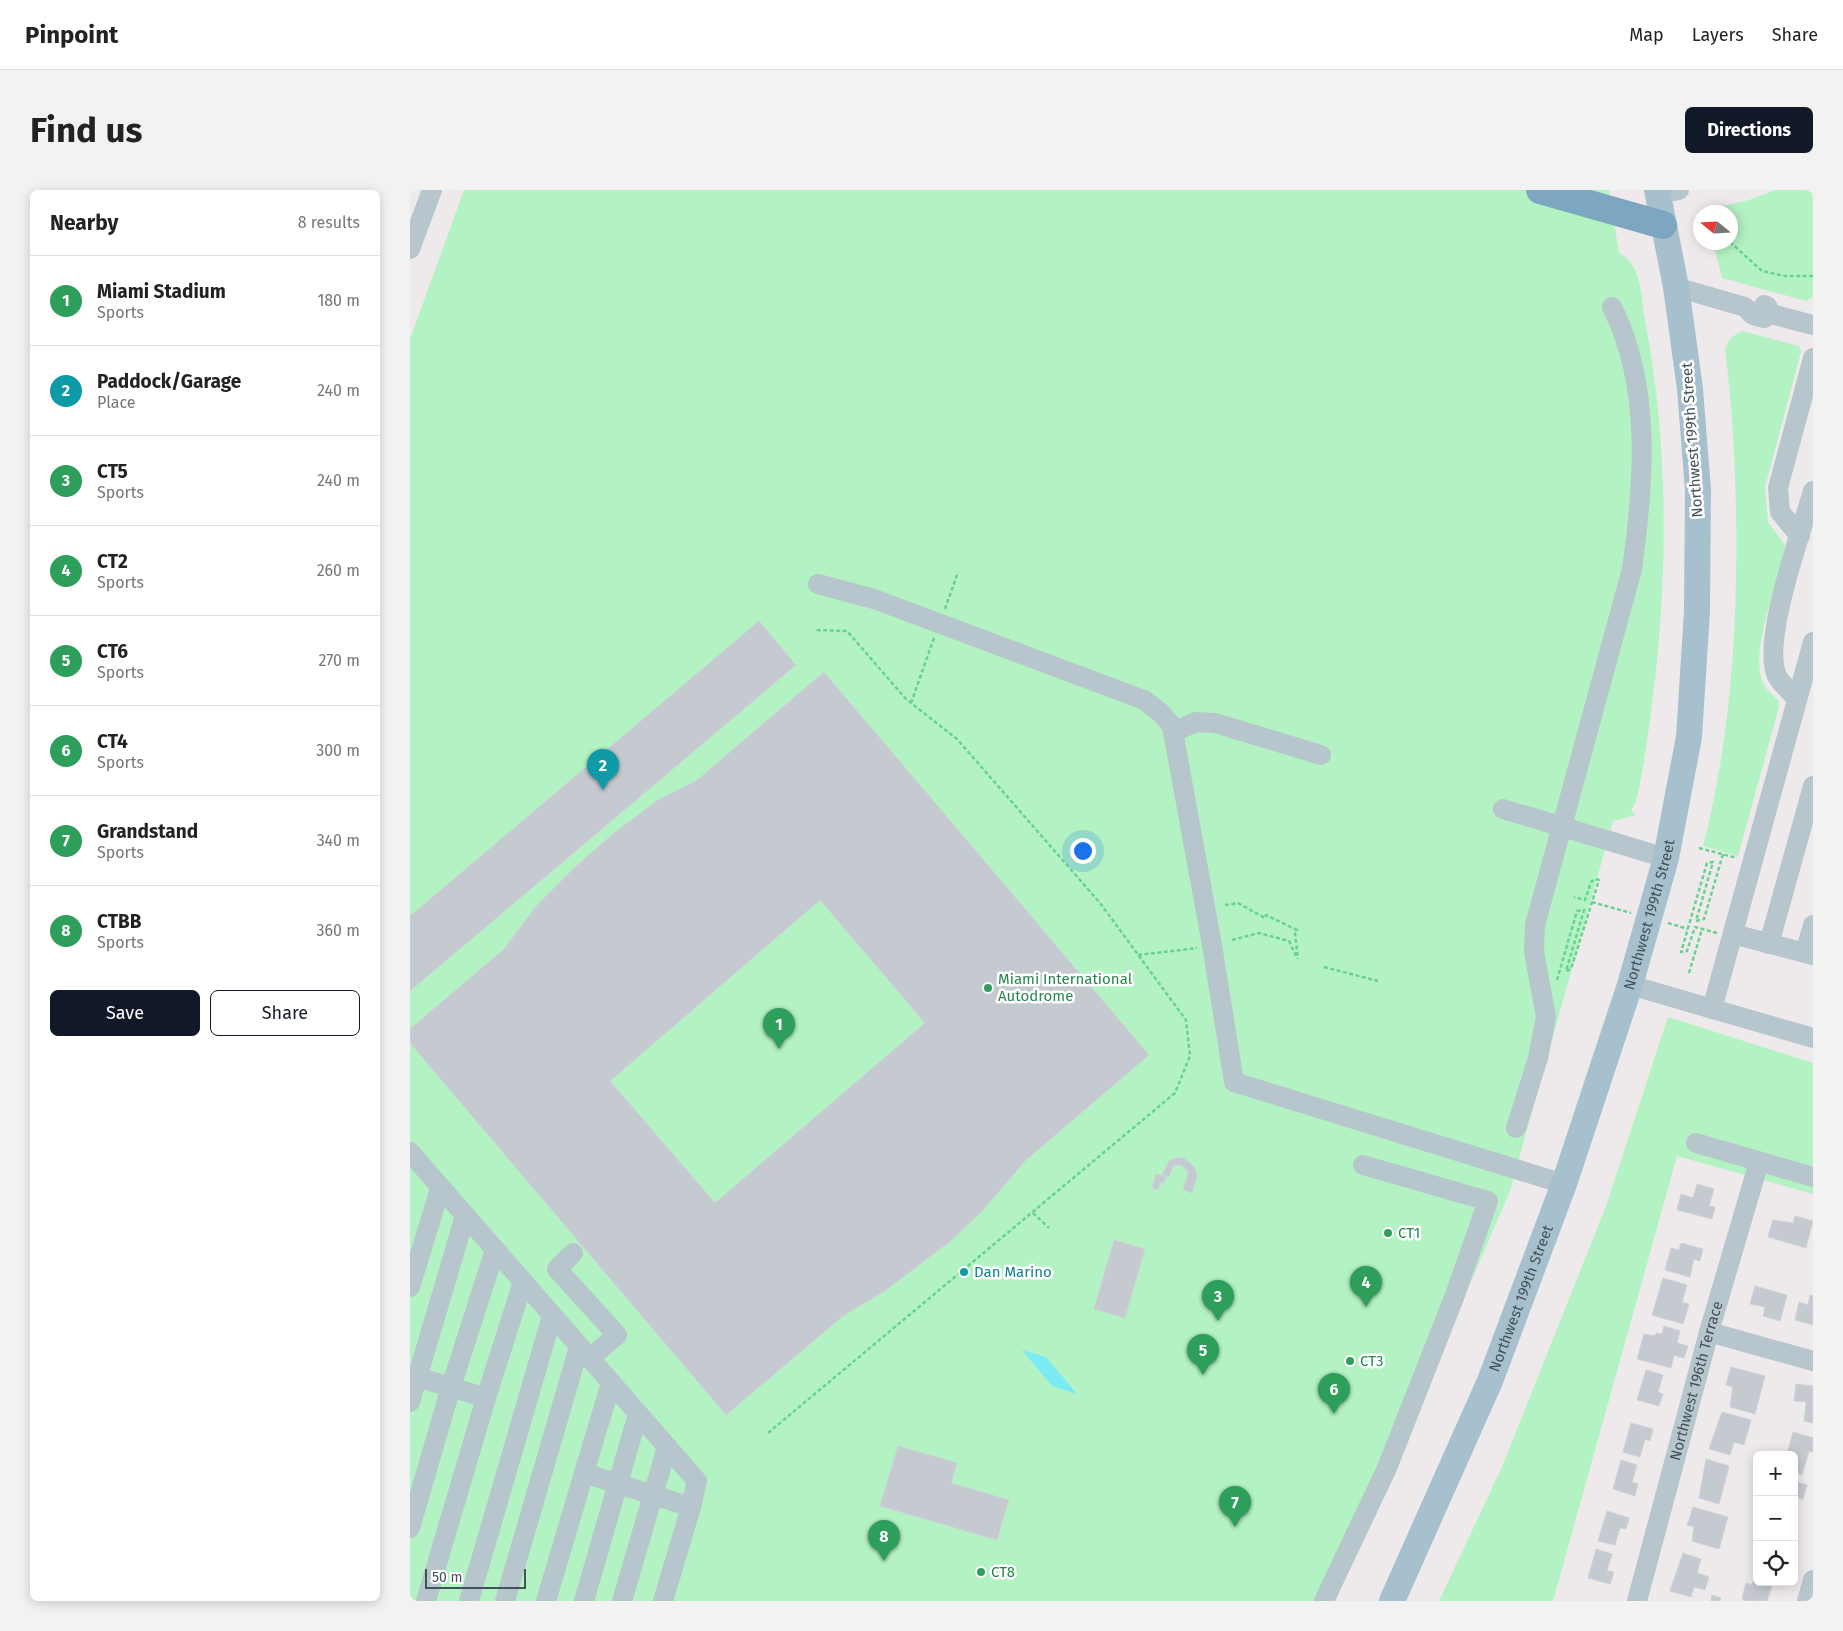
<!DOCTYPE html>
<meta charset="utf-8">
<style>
body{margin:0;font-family:"Fira Sans",sans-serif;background:#f2f2f2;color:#222}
.controls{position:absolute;right:15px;bottom:15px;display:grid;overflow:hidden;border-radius:8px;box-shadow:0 2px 12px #0003}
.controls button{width:45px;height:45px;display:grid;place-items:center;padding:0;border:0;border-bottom:1px solid #e0e0e0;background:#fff;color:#222;font:25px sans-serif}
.compass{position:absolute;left:1283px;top:15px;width:45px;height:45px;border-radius:50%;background:#fff;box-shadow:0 2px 12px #0003;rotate:288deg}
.scale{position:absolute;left:15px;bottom:12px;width:101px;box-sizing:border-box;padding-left:5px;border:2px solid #42525a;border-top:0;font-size:14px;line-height:18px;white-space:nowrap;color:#42525a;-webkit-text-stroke:4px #fff;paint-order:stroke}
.you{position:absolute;left:672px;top:660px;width:18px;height:18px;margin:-12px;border:4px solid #fff;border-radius:50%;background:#1a73e8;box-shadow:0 0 0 8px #1a73e833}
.badge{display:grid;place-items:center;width:32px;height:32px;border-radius:50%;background:#111827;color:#fff;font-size:16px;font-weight:700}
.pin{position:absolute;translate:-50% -41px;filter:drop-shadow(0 1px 2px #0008)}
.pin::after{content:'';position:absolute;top:26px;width:18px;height:15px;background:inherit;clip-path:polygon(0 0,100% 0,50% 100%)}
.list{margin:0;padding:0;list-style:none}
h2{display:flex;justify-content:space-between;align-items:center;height:65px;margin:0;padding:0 20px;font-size:21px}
h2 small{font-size:16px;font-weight:400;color:#767676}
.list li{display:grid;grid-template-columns:32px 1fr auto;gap:15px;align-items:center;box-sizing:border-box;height:90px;padding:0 20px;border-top:1px solid #e0e0e0}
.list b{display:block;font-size:19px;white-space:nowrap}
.list p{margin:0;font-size:16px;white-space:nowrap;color:#767676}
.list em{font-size:16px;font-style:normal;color:#767676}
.actions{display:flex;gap:10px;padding:15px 20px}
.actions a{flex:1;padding:11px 0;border:1px solid #111827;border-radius:8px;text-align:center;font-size:18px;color:#111827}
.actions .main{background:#111827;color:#fff}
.icon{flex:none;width:28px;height:28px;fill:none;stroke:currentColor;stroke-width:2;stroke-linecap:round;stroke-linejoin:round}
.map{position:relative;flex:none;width:1403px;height:1411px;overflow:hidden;border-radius:8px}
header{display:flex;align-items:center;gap:30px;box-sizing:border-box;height:70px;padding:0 25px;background:#fff;border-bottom:1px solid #e0e0e0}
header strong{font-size:24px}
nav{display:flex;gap:28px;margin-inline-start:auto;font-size:18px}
.intro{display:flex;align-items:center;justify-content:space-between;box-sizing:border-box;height:120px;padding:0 30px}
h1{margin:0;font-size:35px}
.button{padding:12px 22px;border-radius:8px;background:#111827;color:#fff;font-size:18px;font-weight:700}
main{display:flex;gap:30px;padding:0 30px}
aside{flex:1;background:#fff;border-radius:8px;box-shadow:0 2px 12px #0003}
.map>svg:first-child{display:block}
</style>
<header>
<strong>Pinpoint</strong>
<nav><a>Map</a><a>Layers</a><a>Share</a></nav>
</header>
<div class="intro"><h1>Find us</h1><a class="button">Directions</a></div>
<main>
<aside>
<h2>Nearby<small>8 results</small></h2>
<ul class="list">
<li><span class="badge" style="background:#2e9e5b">1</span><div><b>Miami Stadium</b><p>Sports</p></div><em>180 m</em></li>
<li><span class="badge" style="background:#0f9aa8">2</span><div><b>Paddock/Garage</b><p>Place</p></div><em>240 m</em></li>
<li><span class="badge" style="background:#2e9e5b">3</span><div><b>CT5</b><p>Sports</p></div><em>240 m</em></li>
<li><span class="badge" style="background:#2e9e5b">4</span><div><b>CT2</b><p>Sports</p></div><em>260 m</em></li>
<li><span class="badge" style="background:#2e9e5b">5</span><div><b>CT6</b><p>Sports</p></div><em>270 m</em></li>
<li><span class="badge" style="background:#2e9e5b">6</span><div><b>CT4</b><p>Sports</p></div><em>300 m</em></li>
<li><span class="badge" style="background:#2e9e5b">7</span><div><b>Grandstand</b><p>Sports</p></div><em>340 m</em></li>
<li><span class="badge" style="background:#2e9e5b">8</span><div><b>CTBB</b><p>Sports</p></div><em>360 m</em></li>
</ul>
<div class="actions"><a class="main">Save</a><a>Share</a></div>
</aside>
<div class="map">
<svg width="1403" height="1411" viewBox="0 0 1403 1411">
<rect width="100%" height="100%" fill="#eeeaeb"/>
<g fill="#b3f2c3">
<path d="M54,0H1199L1209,63C1232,74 1231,107 1235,130C1264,282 1257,442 1230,594L1226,611L1221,621L1226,625L1203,631L1100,1001L924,1411H0V149Z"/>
<path d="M1365,0H1403V107L1396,111L1312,88L1303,53L1320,52V22H1297V20L1339,10Z"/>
<path d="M1332,141L1389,156L1391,162L1355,297L1358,332L1375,355C1371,391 1337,460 1354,495C1358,502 1365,506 1369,512V517L1328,666L1293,656C1321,547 1328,434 1326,322C1325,268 1322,214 1315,160L1320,148Z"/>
<path d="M1258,827L1403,873V1004L1267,966L1143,1411H1029L1091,1279L1196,1016Z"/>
</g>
<path fill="#7ceaf3" d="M612,1160L636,1167L667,1204L642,1196Z"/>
<g fill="#c4cacf" stroke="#ced2d8" fill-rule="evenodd">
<path d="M349,431L386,475L0,801V726Z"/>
<path d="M414,482L739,865L616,970L574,1019L542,1050L476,1100L433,1126L316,1225L0,853V839L94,759L127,715L165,677L204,643L248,610L286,591ZM410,710L515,833L305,1013L200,891Z"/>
<path d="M766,968H774L785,978L787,986L782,1003L773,1000L778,984L777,980L771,975L763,976L759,987L752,985L759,971Z"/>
<path d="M746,984L756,987L754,993L750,992L748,1000L742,998Z"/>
<path d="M1287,994L1304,999L1299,1016L1305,1017L1302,1029L1267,1020L1271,1004L1283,1008Z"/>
<path d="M1385,1026L1403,1031L1396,1058L1358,1047L1363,1030L1383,1033Z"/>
<path d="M704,1050L735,1059L715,1128L684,1119Z"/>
<path d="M1271,1053L1293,1059L1290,1071L1284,1069L1280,1087L1255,1080L1261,1058L1269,1060Z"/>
<path d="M1253,1088L1277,1095L1272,1112L1279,1114L1273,1134L1242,1125Z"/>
<path d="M1345,1096L1377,1105L1370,1131L1353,1126L1355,1117L1340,1114Z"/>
<path d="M1400,1105L1403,1106V1135L1385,1130L1389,1112L1398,1115Z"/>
<path d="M1254,1136L1270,1141L1267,1153L1278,1156L1274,1168L1264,1165L1261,1178L1227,1169L1234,1144L1245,1146L1246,1143L1252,1144Z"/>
<path d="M1321,1177L1355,1186L1345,1224L1320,1217L1323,1197L1316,1195Z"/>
<path d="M1236,1180L1253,1185L1248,1202L1253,1204L1249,1216L1227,1210Z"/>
<path d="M1386,1194L1403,1196V1233L1394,1231L1396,1212L1384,1211Z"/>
<path d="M1312,1222L1341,1230L1334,1255L1324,1252L1320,1265L1299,1259Z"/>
<path d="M1221,1233L1243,1239L1240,1251L1235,1249L1230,1267L1213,1262Z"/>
<path d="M1383,1242L1403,1248V1262L1399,1261L1392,1285L1384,1282V1265H1377Z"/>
<path d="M488,1256L547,1273L541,1293L599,1310L587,1350L470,1316Z"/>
<path d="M1296,1269L1319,1276L1309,1314L1289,1308Z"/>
<path d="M1211,1270L1227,1275L1222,1292L1228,1294L1225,1306L1203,1299Z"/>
<path d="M1384,1291L1397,1295L1393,1309L1386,1307L1384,1312Z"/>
<path d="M1283,1317L1318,1327L1309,1359L1282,1351L1284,1337L1277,1335Z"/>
<path d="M1197,1321L1219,1328L1216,1339L1210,1338L1205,1355L1188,1351Z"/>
<path d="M1186,1359L1202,1364L1197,1381L1204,1382L1200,1394L1178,1388Z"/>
<path d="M1273,1363L1291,1369L1287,1383L1299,1387L1295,1400L1284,1397L1281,1407L1260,1401Z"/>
<path d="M1347,1380V1392H1363L1357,1411H1336L1332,1409L1336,1393L1342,1395Z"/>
<path d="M1302,1405L1311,1408L1310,1411H1301Z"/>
</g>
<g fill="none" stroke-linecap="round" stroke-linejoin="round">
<g stroke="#69d290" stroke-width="2.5" stroke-dasharray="4 2.5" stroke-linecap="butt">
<path d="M1320,52L1352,81L1375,86H1403"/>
<path d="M535,419L548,382"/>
<path d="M501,513L524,448"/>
<path d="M1289,658L1327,668"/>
<path d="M1182,712L1221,723"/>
<path d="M815,715L828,713L855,728L856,725L887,740L885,744L888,769"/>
<path d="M1258,733L1278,739"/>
<path d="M1307,743L1285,737L1277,761L1271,762L1297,673L1303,672L1286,731L1294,729L1313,664"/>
<path d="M822,750L849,743L879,751L887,768"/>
<path d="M728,765L787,758"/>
<path d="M914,777L968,791"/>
<path d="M1279,783L1292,739"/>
<path d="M1147,790L1167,721L1174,720L1156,781L1161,779L1189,690L1185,689L1181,692L1175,710L1164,707"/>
<path d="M623,1023L639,1038"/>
<path d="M358,1243L765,903L780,866L776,830L690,713L547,549L496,509L437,441L406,440"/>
</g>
<g stroke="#b7c6cc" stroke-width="20">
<path d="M1248,4L1269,0"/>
<path d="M0,59L22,0"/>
<path d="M1266,97L1335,117L1343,125L1354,128L1361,124"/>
<path d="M1354,115L1357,116L1361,124L1403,135"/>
<path d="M1390,346L1370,322L1368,298L1403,168"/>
<path d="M408,394L464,409L734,510L751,523L762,536L802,755L824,892L1154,994"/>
<path d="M1387,509C1381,502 1371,494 1367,486C1351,451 1392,340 1403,301"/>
<path d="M763,542L786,532L805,533L911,565"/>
<path d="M1093,619L1256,668"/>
<path d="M1323,744L1403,765"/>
<path d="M1359,754L1403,596"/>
<path d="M1395,763L1403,735"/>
<path d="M1220,795L1403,848"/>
<path d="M1302,819L1403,452"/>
<path d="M1106,938L1128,868L1136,827L1124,762L1125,735L1222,379C1234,293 1242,197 1202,117"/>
<path d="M1286,953L1403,987"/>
<path d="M0,962L287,1291L281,1317"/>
<path d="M163,1063L147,1079L207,1145L180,1168"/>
<path d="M0,1097L30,999"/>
<path d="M1299,1142L1403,1171"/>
<path d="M0,1185L41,1197L85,1060"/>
<path d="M76,1208L113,1092"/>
<path d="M0,1212L55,1026"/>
<path d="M174,1283L201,1193"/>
<path d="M0,1338L41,1197L76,1208L16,1411"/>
<path d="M59,1411L142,1126"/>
<path d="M95,1411L169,1157"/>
<path d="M136,1411L174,1283L243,1305L212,1411"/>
<path d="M174,1411L228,1224"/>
<path d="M253,1411L281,1317L243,1305L257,1257"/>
<path d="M914,1411L977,1278L1045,1105L1078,1011L953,975"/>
<path id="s1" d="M1227,1411L1299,1142L1349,972"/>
<path d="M1397,1411L1403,1390"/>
</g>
<path stroke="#a7c0cd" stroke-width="26" id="s2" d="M982,1411L1080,1191L1154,994L1220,795L1256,668L1279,547L1287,421L1288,300L1280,199L1266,97L1247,0"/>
<path stroke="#7da6c0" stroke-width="28" d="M1130,0L1253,35"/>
</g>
<g fill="#2e9e5b" stroke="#fff" stroke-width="2">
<circle cx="578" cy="798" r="5"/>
<circle cx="978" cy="1043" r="5"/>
<circle cx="940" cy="1171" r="5"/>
<circle cx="571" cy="1382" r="5"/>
</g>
<circle fill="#0f9aa8" stroke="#fff" stroke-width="2" cx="554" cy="1082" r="5"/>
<g text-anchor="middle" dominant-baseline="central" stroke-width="5" stroke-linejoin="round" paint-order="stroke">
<g font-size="15" fill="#42525a" stroke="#fff">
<text transform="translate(1282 250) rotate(-94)">Northwest 199th Street</text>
<text stroke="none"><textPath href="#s2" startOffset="734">Northwest 199th Street</textPath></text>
<text stroke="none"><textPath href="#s2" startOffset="329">Northwest 199th Street</textPath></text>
<text stroke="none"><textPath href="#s1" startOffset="228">Northwest 196th Terrace</textPath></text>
</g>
<g font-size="15" fill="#27864d" stroke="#fff" text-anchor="start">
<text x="588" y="789">Miami International<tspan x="588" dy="17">Autodrome</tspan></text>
<text x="988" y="1043">CT1</text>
<text x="950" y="1171">CT3</text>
<text x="581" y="1382">CT8</text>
</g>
<g font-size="15" fill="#0d838f" stroke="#fff" text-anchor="start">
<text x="564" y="1082">Dan Marino</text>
</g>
</g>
</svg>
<div class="controls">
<button>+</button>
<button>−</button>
<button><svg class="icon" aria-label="locate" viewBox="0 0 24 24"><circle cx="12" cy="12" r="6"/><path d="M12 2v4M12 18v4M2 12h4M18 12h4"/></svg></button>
</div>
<svg class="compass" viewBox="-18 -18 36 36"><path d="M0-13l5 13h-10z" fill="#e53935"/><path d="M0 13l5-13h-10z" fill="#767676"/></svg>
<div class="scale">50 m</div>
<div class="you"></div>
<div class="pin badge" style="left:369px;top:859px;background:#2e9e5b">1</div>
<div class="pin badge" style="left:193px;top:600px;background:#0f9aa8">2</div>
<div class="pin badge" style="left:808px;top:1131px;background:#2e9e5b">3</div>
<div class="pin badge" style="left:956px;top:1117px;background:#2e9e5b">4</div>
<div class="pin badge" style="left:793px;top:1185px;background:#2e9e5b">5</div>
<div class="pin badge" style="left:924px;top:1224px;background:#2e9e5b">6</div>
<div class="pin badge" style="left:825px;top:1337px;background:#2e9e5b">7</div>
<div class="pin badge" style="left:474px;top:1371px;background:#2e9e5b">8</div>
</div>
</main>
